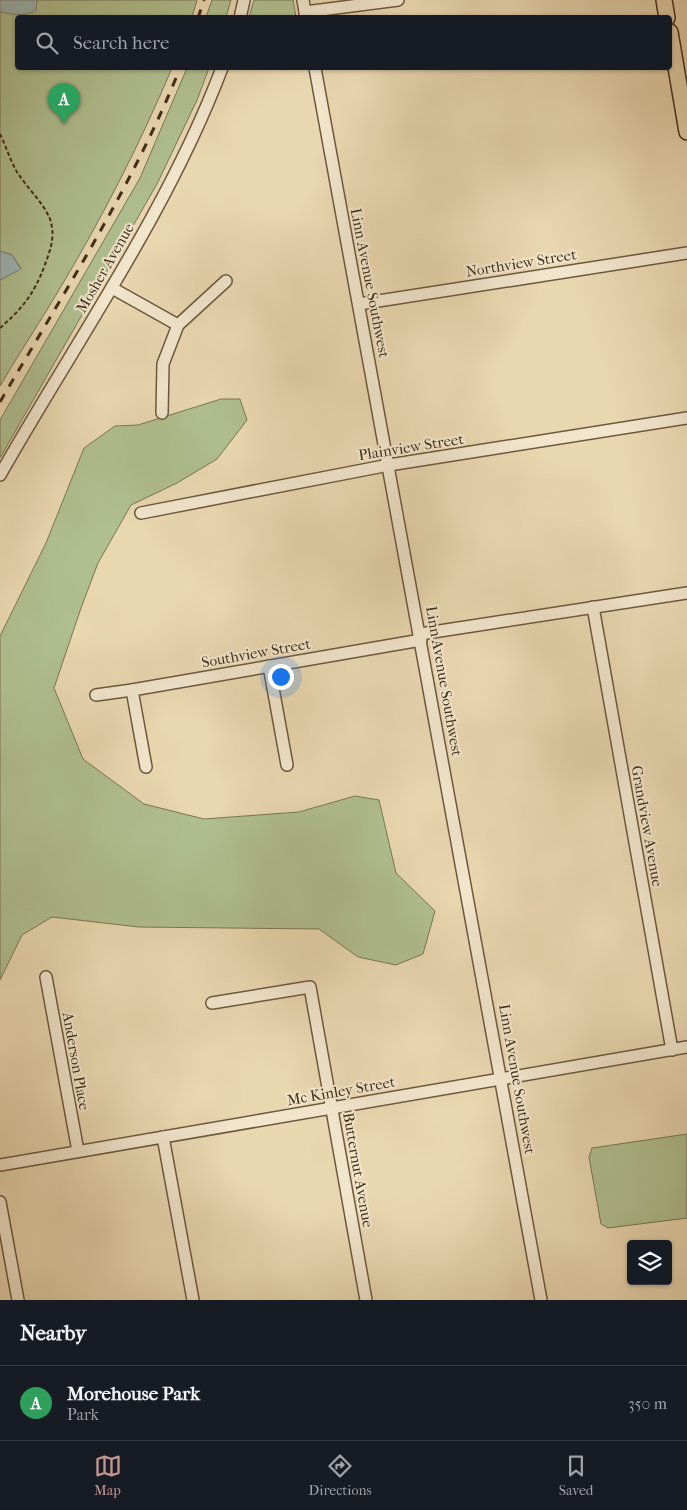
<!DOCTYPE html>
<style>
body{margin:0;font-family:"IM FELL French Canon",serif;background:#242831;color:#f1f3f6}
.controls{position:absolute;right:15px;bottom:15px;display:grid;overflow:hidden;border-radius:5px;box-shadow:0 1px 4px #0004}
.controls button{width:45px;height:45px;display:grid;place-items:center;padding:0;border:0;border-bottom:1px solid #363941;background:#171b24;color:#f1f3f6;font:25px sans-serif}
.you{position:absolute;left:280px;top:676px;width:18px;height:18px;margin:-12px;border:4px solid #fff;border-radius:50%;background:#1a73e8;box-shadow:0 0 0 8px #1a73e833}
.badge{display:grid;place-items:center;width:32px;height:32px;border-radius:50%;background:#c59692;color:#fff;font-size:16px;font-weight:700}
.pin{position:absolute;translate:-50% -41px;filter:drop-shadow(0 1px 2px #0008)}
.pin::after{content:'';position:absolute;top:26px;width:18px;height:15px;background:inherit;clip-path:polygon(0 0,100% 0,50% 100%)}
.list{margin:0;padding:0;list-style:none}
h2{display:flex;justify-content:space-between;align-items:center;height:65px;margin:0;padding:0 20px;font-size:21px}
h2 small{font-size:16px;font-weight:400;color:#9ea1a6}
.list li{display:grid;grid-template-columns:32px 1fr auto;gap:15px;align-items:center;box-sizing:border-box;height:75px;padding:0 20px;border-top:1px solid #363941}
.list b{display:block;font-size:19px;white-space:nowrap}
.list p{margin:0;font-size:16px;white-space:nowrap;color:#9ea1a6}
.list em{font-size:16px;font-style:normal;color:#9ea1a6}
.icon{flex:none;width:28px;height:28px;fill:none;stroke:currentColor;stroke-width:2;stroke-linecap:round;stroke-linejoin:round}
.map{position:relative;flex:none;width:687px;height:1300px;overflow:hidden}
.search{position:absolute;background:#171b24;box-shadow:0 1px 4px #0004;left:15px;right:15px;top:15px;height:55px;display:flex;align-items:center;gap:12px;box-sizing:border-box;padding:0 18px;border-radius:5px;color:#9ea1a6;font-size:19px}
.sheet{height:140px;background:#171b24}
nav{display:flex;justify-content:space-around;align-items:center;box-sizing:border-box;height:70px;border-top:1px solid #363941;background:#171b24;font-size:14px;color:#9ea1a6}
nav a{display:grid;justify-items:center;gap:2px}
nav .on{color:#c59692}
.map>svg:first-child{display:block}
</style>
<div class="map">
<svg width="687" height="1300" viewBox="0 0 687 1300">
<rect width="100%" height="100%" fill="#e9d7b0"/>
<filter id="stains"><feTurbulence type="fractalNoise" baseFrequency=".004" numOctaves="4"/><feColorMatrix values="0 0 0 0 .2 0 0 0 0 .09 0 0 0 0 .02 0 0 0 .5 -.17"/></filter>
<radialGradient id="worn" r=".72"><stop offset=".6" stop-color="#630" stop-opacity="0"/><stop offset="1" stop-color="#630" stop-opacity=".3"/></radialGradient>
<g fill="#b0bf90" stroke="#787754">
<path d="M0,0H197L192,17L18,18V68H172C139,146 100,222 56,295C38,325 18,355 0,386V280L21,268L12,255L0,251Z"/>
<path d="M212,0H231L226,17H206Z"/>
<path d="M254,0H293L296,17H249Z"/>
<path d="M187,68H209L197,100L157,184L0,458V420L140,178Z"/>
<path d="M221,399H240L247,420L217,459L177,483L131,505L98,563L81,608L54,688L83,759L144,804L204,819L299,812L355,796L379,800L396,873L435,911L423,954L396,965L358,957L319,929L139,927L52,917L22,935L0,980V636L46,543L84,448L115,426L138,425Z"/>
<path d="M687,1134V1218L608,1228L601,1224L589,1157L592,1148Z"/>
</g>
<g fill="#9db6b7" stroke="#788077">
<path d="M0,0H37L36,10C24,18 14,14 0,12Z"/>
<path d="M0,251L12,255L21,269L0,280Z"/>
</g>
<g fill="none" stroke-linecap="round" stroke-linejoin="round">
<defs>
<g id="minor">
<path d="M303,0L306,18"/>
<path d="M305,12L398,0"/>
<path d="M240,18L244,0"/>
<path d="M315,68L541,1300"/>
<path d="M112,288L178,325"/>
<path d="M359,304L687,253"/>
<path d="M162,413L163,364L178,325L226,281"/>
<path d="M0,475C76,341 167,213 222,68"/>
<path d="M141,513L389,465L687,418"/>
<path d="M593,607L672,1050"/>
<path d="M420,634L687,593"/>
<path d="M269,666L287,765"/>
<path d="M132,690L146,767"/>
<path d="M96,695L132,690L421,640"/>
<path d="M46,977L78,1151"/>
<path d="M212,1003L310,987L366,1300"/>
<path d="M163,1137L193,1300"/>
<path d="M0,1165L687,1047"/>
<path d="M0,1202L18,1300"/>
</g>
<g id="major">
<path d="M664,0L667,18"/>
<path d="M670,32L687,132"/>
</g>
</defs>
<use href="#minor" stroke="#6b593d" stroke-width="14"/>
<use href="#major" stroke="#412f17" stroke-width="18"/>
<path stroke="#412f17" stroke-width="2" stroke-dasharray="4 2.5" stroke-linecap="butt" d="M0,134C6,146 10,160 17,172C27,188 43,202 50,219C56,237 50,251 44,267C34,294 22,309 0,328"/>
<use href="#minor" stroke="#f1e5cc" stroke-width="11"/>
<use href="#major" stroke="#e9d7b0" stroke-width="15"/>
<g stroke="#412f17" stroke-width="3" stroke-dasharray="9 9" stroke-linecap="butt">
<path d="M198,18L204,0"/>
<path d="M0,402C63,294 134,184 180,68"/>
</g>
</g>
<g text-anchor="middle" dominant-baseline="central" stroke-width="4" stroke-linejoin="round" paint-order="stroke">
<g font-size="15" fill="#412f17" stroke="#f1e5cc">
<text transform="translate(521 263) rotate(-9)">Northview Street</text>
<text transform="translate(105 268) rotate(-60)">Mosher Avenue</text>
<text transform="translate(370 283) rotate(79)">Linn Avenue Southwest</text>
<text transform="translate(411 447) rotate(-9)">Plainview Street</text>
<text transform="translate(256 653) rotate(-10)">Southview Street</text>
<text transform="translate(444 681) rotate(80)">Linn Avenue Southwest</text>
<text transform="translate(647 826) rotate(80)">Grandview Avenue</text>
<text transform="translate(76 1061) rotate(80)">Anderson Place</text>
<text transform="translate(517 1079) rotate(80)">Linn Avenue Southwest</text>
<text transform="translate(341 1091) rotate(-10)">Mc Kinley Street</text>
<text transform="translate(358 1170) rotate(80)">Butternut Avenue</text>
</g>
</g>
<rect width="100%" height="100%" filter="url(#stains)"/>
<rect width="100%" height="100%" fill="url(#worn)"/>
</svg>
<div class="controls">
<button><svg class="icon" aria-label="layers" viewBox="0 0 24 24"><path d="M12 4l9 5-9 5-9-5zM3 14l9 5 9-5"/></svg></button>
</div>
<div class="you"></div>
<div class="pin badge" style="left:64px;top:124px;background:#2e9e5b">A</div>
<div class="search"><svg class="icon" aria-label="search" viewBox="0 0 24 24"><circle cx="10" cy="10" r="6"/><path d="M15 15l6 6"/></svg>Search here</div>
</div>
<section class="sheet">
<h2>Nearby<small></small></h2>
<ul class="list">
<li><span class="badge" style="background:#2e9e5b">A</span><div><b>Morehouse Park</b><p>Park</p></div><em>350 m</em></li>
</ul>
</section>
<nav>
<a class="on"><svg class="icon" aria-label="map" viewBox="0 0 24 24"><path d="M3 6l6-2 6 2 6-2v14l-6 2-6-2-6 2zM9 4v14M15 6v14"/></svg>Map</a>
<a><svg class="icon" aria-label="directions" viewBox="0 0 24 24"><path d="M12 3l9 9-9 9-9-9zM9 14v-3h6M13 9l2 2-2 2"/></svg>Directions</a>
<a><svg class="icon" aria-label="saved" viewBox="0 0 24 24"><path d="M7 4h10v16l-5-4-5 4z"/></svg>Saved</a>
</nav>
